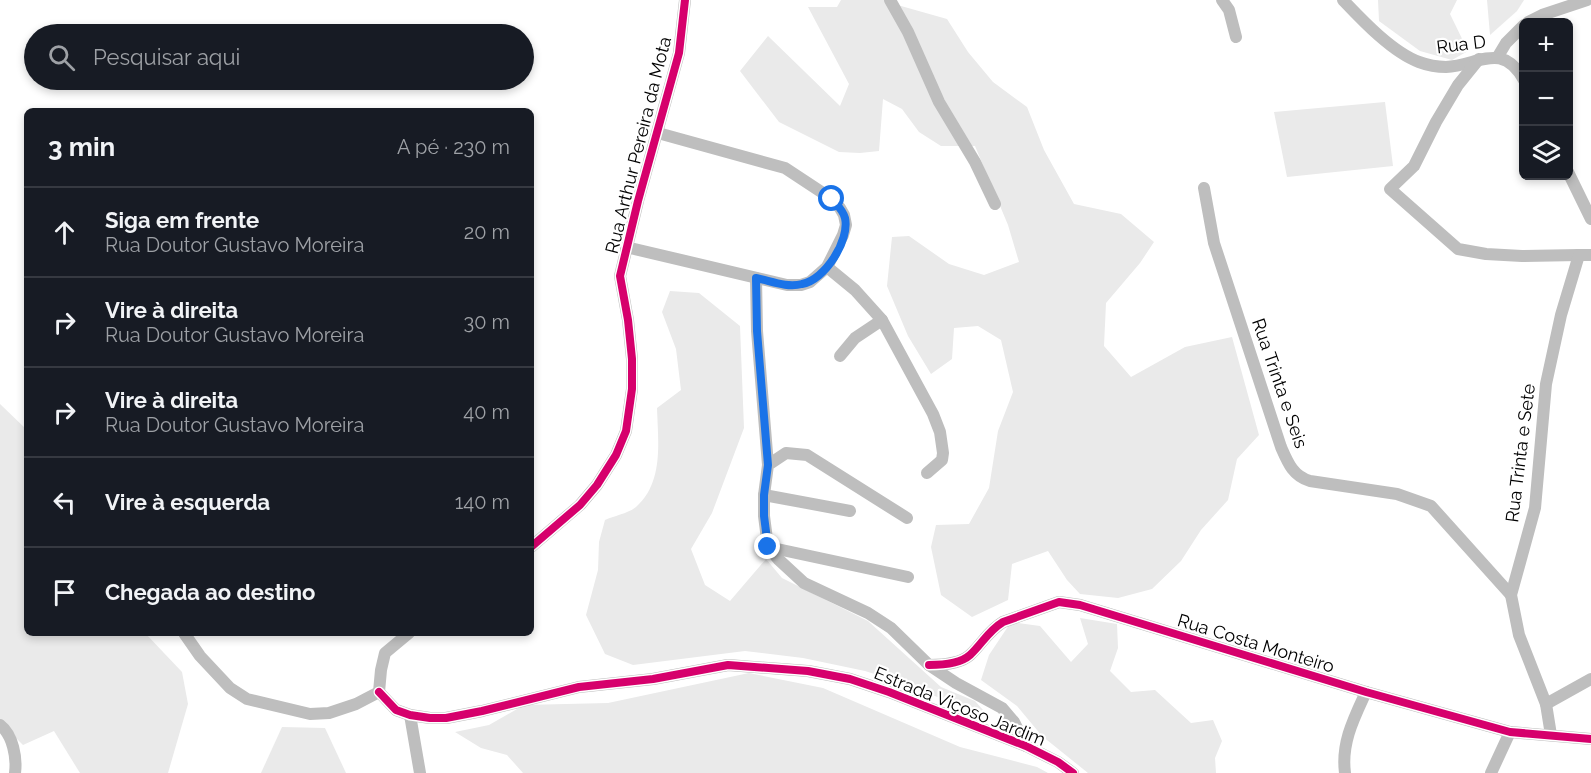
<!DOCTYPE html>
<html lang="pt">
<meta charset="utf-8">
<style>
body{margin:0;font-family:Raleway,sans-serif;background:#20242c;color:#f1f3f6}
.controls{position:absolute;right:18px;top:18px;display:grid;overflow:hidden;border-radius:9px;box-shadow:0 3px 9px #0003}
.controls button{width:54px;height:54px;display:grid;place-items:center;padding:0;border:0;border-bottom:2px solid #363941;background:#171b24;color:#f1f3f6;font:30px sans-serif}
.stop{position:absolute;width:18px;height:18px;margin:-14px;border:4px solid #1a73e8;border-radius:50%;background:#fff}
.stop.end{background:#1a73e8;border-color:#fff;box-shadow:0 2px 6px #0008}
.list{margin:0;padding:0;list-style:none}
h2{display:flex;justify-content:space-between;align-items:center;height:78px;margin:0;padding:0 24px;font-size:26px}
h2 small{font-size:20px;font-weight:400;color:#9ea1a6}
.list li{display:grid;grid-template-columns:39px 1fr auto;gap:18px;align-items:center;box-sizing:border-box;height:90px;padding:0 24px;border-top:2px solid #363941}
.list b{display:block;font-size:22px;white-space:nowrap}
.list p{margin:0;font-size:20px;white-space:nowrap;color:#9ea1a6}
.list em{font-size:20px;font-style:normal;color:#9ea1a6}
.icon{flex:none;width:33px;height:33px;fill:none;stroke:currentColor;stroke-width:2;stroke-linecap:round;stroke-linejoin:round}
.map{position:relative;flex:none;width:1591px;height:773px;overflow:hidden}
.search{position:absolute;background:#171b24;box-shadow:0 3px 9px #0003;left:24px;top:24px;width:510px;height:66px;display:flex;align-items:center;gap:15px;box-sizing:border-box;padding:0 21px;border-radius:33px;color:#9ea1a6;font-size:22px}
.panel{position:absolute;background:#171b24;box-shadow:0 3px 9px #0003;left:24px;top:108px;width:510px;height:528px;border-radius:9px}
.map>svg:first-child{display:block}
</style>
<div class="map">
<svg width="1591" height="773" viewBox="0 0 1591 773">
<rect width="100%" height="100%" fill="#fff"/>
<g fill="#eaeaea">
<path d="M841,0H889L894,4L947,19L968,52L993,82L1027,107L1044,150L1074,204L1121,214L1154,242L1140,263L1106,303L1104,346L1131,377L1185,347L1232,337L1259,435L1237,459L1228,500L1201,530L1181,561L1152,589L1118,598L1080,594L1067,580L1048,551L1012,564L1008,600L972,617L941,595L931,547L936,525L969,524L989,488L998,431L1013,392L1001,340L978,326L954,328L952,359L931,374L908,336L887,286L892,237L909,236L949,264L984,275L1019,262L1008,225L975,146H941L919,132L902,109L883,99L879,151L860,153L839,152L779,122L740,71L768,36L840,106L849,84L808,7H837Z"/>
<path d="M1378,0H1457L1450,14L1468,51L1452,60L1420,51L1379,21Z"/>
<path d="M1487,0H1524L1517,11L1490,35Z"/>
<path d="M1385,102L1393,166L1287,177L1274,112Z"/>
<path d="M670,291L699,293L740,326L744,428L712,513L691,549L705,585L730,601L766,559L782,578L868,621L941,687L975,701L983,710L976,713L906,684L865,671L803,658L745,651L633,665L605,654L586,615L598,570L599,542L605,520C614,516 629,513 636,507C664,482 658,442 657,408L681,390L676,349L662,312Z"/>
<path d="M0,404L27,430V633H145L182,672L188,704L168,773H80L54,731L23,745L0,722Z"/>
<path d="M1080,618L1117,624L1118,648L1110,671L1131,692L1155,690L1191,723L1213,720L1222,741L1215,758L1216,773H1088L1042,736L1017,706L981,680L989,655L1011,622L1040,626L1071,662L1088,644Z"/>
<path d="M749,673L823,688L960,747L1037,767L1048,773H523L507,755L481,748L455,732L489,725L524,705L608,703Z"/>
<path d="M282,727L325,728L346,773H261Z"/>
</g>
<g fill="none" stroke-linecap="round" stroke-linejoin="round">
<g stroke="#bebebe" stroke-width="12">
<path d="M890,0L908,32L939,102L975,162L995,204"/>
<path d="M1222,0L1229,10L1236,37"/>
<path d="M1343,0C1362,20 1392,52 1419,62C1427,65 1437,67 1446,67C1479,65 1502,41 1524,80"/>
<path d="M1528,22L1542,15L1587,0"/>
<path d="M1497,58L1506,43L1524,25"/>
<path d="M1479,59L1458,85L1436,122L1414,166L1390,189L1458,249L1486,254L1522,256L1579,255"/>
<path d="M1568,172L1591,219"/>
<path d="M1204,188L1214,243L1281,447C1288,463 1293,476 1310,481L1397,494L1431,506L1511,595"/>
<path d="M626,247L787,285H801L810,282L827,267L843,235L846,225L844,215L840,208L832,199L785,168L658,133"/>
<path d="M827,267L855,290L882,320L933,414L940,432L943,453L942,460L927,473"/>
<path d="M756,278L757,331L768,465"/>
<path d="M840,356L855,338L882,320"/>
<path d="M764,495L850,511"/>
<path d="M907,518L807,455L786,453L768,465L764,495V516L768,547L778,559L804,583L868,613L891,628L929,665L956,683L1002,708L1014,722L1026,746"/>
<path d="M531,547L580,505L597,485L616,455L626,431L632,389V359L628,320L620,276L638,201L679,53L685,0"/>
<path d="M768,547L908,577"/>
<path d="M184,633L200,656L230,688L247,699L310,714L329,713L356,704L379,692"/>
<path d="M929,665C942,665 960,664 970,655C982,644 988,631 1003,622L1059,602L1080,605L1366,692L1510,732L1591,739"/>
<path d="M379,692L396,710L410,715L430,718H446L482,711L579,687L653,679L728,665L808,671L850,679L889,692L1026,746L1058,762L1073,773"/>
<path d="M379,692L381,670L385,653L409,633"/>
<path d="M1546,704L1591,679"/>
<path d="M410,715L420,773"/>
<path d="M0,725C13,735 17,758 15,773"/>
<path d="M1551,735L1546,704L1519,635L1511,595L1535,508L1546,384L1561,315L1579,255H1591"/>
<path d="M1345,773C1341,743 1354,718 1366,692"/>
<path d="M1491,773L1510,732"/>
</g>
<defs>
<g id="cycleway">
<path d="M531,547L580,505L597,485L616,455L626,431L632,389V359L628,320L620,276L638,201L679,53L685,0"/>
<path d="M929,665C942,665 960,664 970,655C982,644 988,631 1003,622L1059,602L1080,605L1366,692L1510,732L1591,739"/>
<path d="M379,692L396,710L410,715L430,718H446L482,711L579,687L653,679L728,665L808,671L850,679L889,692L1026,746L1058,762L1073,773"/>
</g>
</defs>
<use href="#cycleway" stroke="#fff" stroke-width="11"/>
<use href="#cycleway" stroke="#d6006c" stroke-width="8"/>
</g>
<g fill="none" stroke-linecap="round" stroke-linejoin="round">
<path stroke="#1a73e8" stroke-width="8" d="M768,547L764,516V495L768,465L757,331L756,278C771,281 787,288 802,284C825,280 850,240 845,218C843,210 837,205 832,199"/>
</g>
<g text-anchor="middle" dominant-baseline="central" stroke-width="4.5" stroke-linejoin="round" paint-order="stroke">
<g font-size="18" fill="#000" stroke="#fff">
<text transform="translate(1461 44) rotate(-7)">Rua D</text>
<text transform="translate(638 145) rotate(-76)">Rua Arthur Pereira da Mota</text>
<text transform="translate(1280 383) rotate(71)">Rua Trinta e Seis</text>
<text transform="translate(1520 453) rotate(-83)">Rua Trinta e Sete</text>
<text transform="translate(1256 643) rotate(17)">Rua Costa Monteiro</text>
<text transform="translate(960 706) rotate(22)">Estrada Viçoso Jardim</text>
</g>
</g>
</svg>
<div class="controls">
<button>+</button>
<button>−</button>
<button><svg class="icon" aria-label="layers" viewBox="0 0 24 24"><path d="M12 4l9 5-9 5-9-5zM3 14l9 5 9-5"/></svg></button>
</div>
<div class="stop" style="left:832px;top:199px"></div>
<div class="stop end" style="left:768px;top:547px"></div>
<div class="search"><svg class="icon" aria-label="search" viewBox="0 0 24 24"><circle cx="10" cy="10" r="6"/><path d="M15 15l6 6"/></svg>Pesquisar aqui</div>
<section class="panel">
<h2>3 min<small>A pé · 230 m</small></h2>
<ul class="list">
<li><svg class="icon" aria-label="ahead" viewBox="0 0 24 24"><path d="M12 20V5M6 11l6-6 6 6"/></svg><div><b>Siga em frente</b><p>Rua Doutor Gustavo Moreira</p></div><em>20 m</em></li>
<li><svg class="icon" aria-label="right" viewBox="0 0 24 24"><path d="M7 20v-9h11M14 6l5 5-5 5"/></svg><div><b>Vire à direita</b><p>Rua Doutor Gustavo Moreira</p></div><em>30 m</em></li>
<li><svg class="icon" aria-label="right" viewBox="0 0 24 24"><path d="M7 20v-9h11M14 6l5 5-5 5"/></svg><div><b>Vire à direita</b><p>Rua Doutor Gustavo Moreira</p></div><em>40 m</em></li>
<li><svg class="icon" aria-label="left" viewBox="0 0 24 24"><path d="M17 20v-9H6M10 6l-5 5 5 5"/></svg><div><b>Vire à esquerda</b></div><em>140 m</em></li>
<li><svg class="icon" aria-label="arrive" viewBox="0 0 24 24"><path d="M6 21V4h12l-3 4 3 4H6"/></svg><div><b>Chegada ao destino</b></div></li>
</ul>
</section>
</div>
